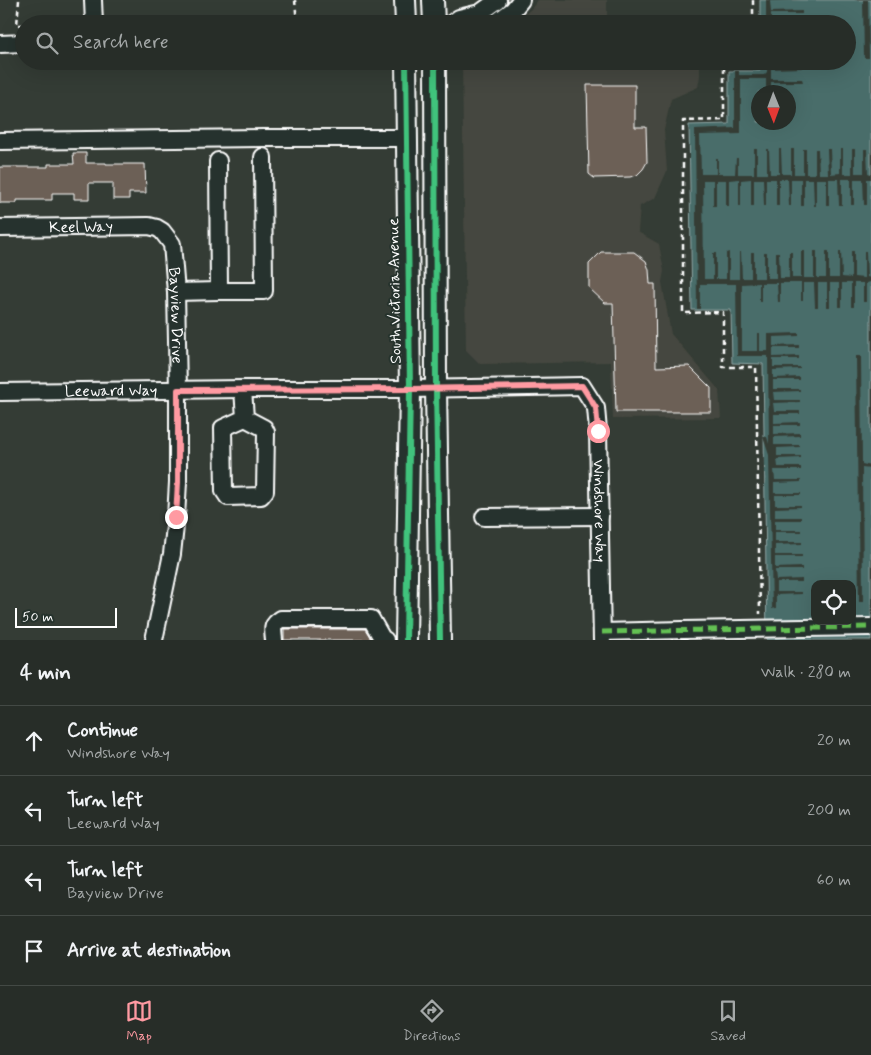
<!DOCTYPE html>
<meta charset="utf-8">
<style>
body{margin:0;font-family:Mynerve,sans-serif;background:#333934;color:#f1f3f6}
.controls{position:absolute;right:15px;bottom:15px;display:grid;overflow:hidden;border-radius:10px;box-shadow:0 5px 20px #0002}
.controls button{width:45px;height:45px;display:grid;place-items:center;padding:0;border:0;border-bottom:1px solid #434945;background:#272d28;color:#f1f3f6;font:25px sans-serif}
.compass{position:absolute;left:751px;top:85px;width:45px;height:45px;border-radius:50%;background:#272d28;box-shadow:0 5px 20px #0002;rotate:179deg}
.scale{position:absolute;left:15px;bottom:12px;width:102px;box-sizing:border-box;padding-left:5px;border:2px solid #fff;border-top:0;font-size:14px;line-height:18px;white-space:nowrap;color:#fff;-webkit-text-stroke:4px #26332d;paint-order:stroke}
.stop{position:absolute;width:15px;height:15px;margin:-11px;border:4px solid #ff9aa2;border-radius:50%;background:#fff}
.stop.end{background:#ff9aa2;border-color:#fff;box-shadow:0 1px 5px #0008}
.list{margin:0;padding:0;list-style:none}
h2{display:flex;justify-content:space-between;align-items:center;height:65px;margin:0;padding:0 20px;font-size:21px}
h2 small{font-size:16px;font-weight:400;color:#a4a8a8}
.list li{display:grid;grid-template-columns:32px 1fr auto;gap:15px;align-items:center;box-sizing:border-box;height:70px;padding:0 20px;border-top:1px solid #434945}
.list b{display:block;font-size:19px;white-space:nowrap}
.list p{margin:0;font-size:16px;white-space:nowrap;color:#a4a8a8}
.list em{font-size:16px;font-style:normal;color:#a4a8a8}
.icon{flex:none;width:28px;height:28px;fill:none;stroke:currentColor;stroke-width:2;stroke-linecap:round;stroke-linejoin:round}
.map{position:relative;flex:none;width:871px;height:640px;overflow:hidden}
.search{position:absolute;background:#272d28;box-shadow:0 5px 20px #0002;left:15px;right:15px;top:15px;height:55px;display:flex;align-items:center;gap:12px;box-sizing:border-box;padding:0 18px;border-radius:28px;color:#a4a8a8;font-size:19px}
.sheet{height:345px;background:#272d28}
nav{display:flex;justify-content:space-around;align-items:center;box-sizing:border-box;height:70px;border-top:1px solid #434945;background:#272d28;font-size:14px;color:#a4a8a8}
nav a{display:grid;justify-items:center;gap:2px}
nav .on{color:#ff9aa2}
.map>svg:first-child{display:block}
</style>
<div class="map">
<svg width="871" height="640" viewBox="0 0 871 640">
<rect width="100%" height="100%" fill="#343c35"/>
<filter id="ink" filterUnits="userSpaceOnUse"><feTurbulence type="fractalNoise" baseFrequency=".02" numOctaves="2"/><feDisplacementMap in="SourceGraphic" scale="10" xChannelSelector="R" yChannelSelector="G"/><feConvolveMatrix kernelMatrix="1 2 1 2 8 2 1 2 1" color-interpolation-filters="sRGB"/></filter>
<g filter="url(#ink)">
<g fill="#45473f">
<path d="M538,0H607V24H513L531,9Z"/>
<path d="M462,61H700V76L698,87L671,99L664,130L667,171L655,198L640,206L638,232L659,244L664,271L662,282L671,334L719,390L721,418L613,419L611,362L480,364L466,350Z"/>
</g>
<path fill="#486d6b" stroke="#91a7a6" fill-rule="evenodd" d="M760,0H871V640H767L763,364L732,363L731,310H692L689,125L729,124V71H760V61H847V24H760ZM758,92H788V122H758ZM815,584H852V621H815Z"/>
<g fill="#343c35">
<path d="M766,0H802L770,1L771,12L802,11V14H771V24H766Z"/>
<path d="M863,0H868L869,58H864Z"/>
<path d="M767,61H771V66H802V68L771,69V79H802L803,82H771V92H766V79H741V134L700,135L701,174H716V158H718V174H735L736,158H738V174H754V149H757V174H767V149H769L770,174H779V149H781L782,174H791V149H794V174H803V149H806V174H815V149H818L819,174H828L827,149H830L831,174L840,173V149H843V174H852V149H855V173H864V149H867L868,173L871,174V179H867V205H864L863,179H854V205H851V179H842V205H839L838,179H829V205H826V179H816V206H814L813,179H804V206H801V179H791V206H789L788,179H779V206H776V179H766V206H764L763,179H754V206H751V179L741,180V206H739V179L729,180V206H726V180H716V206H713V180H703L704,279H713V253H716V279H726V253L729,252V279H739V252H741L742,278H751V252H754V278H764V252H767V278H776V252H779L780,278H789V252H792V278H801V251H804V278H814V251H817V278H826V251H829V278H839V251H841L842,277L851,278V251H854V277L864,278V251H866L867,277L871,278V282L866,283V302H863V283H854V307H851V283H842V307H839V283H830V307H827V283H818V307H815L814,283H803V301H801V283H780V302H778L777,283H761V302H759V283L742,284V351H758V333H760V351H768V334L799,333V336L773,337V346L799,345V348H773V357L799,356V359H773V367H800V369L773,370V378L800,377V380H773V389H800V391L773,392L774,400H800V402L773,403L774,411H800V414H774V423L800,422V425H774V434L800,433V436L774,437V445H800V447L777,448V456H801V458L777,459L778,467H801V470H774L775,480H801V482L774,483V493H801V495H775V505H801V507L775,508V517H801V520H775V530H801V532H775V542H802V544L775,545V555H802V557H775V568L802,567V570H775L776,580L802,579V582H776V592H802V594L776,595V608L772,609L769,455L763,437H767L769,444L768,356H737L736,284H700V309H697L695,130L735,128V71H739V75H764L767,72Z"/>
<path d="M856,356H861L862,464L871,466V469L862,468L863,602H859Z"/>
</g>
<g fill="#6c6057" stroke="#fff">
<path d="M587,85H635V127H646L647,162L643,169L637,175L630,177L594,178L589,174Z"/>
<path d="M73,153H86V163H106V164H145L146,193H129V199H113V183H89V199H74V193H52V200H17V203H0V167H48V164H74Z"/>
<path d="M601,252H634L646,261L649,270L650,284H655L656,367L689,366L711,388V412H616L613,303H605L589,288V264Z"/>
<path d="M284,629H365L370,637V640H284Z"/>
</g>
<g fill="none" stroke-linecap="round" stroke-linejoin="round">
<defs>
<g id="minor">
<path d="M93,0L94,24"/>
<path d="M451,24L459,18L480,13L498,0"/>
<path d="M494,24L513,10L521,0"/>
<path d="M0,44L24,43"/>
<path d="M0,141L263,138H407"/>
<path d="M218,161L219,291H264L263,157"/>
<path id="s1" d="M0,228L149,226L157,228L162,231L172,244L176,292L178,390V482L176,517L172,554L154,640"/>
<path d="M176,292L219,291"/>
<path d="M243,389L245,418L223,428L224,491L228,497L261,496L265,491L266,432L264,428L245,418"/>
<path id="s2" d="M0,392L243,389H410L582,386L596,408L598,431L602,640"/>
<path d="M484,517L600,516"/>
<path d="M602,632L683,630"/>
<path d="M274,640C273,629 271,625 281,619H371L383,640H385"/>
</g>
<g id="major">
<path d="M405,0L406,24"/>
<path d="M433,0L434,24"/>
<path d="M435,61L436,388L440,640"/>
<path d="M406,640L410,389L406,61"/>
</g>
</defs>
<use href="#minor" stroke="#fff" stroke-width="20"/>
<use href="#major" stroke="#fff" stroke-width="24"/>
<g stroke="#fff" stroke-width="2.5" stroke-dasharray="5 4" stroke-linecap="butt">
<path d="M19,0L17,25H24"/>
<path d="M295,0L297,24"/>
<path d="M753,0V24"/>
<path d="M754,61V65L724,66V120L683,121V313L723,312V367H756L760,614"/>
</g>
<use href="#minor" stroke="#26332d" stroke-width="16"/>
<use href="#major" stroke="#26332d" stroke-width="20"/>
<defs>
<path id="minor-bridge" d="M683,630L871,627"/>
</defs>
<use href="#minor-bridge" stroke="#fff" stroke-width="20" stroke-linecap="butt"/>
<use href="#minor-bridge" stroke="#26332d" stroke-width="16"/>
<path stroke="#63c152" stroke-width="5" stroke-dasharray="10 5" stroke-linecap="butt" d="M602,632L871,627"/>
<defs>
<g id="cycleway">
<path d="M435,61L436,388L440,640"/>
<path d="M406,640L410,389L406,61"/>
</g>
</defs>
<use href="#cycleway" stroke="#26332d" stroke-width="9"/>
<use href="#cycleway" stroke="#40c37c" stroke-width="6"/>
</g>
</g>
<g fill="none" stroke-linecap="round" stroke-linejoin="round" filter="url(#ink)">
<path stroke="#ff9aa2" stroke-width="6" d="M176,517L178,482V390L410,389L582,386L596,408L598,431"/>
</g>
<g text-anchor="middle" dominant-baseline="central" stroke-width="4" stroke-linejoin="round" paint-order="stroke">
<g font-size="16" fill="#fff" stroke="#26332d">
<text stroke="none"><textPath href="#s1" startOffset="81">Keel Way</textPath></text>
<text transform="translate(395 291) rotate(-91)">South Victoria Avenue</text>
<text stroke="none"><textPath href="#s1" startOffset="251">Bayview Drive</textPath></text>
<text stroke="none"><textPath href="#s2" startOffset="111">Leeward Way</textPath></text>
<text stroke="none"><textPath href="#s2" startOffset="711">Windshore Way</textPath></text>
</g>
</g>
</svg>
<div class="controls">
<button><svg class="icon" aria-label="locate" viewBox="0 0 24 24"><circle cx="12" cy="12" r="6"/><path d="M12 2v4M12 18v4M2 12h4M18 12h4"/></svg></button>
</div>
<svg class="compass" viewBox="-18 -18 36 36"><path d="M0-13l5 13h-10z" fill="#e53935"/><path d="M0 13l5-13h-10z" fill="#a4a8a8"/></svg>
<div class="scale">50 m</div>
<div class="stop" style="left:598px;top:431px"></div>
<div class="stop end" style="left:176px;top:517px"></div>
<div class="search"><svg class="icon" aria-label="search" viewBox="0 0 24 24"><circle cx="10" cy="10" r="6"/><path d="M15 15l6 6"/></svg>Search here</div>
</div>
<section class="sheet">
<h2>4 min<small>Walk · 280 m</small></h2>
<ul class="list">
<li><svg class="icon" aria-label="ahead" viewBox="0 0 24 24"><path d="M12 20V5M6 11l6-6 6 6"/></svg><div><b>Continue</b><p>Windshore Way</p></div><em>20 m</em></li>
<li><svg class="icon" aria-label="left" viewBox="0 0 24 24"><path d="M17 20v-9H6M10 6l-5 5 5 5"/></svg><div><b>Turn left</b><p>Leeward Way</p></div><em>200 m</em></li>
<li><svg class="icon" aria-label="left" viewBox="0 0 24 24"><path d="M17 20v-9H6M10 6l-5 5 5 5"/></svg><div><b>Turn left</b><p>Bayview Drive</p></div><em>60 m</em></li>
<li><svg class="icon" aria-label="arrive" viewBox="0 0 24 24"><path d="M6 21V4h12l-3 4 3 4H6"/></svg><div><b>Arrive at destination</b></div></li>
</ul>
</section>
<nav>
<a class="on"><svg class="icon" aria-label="map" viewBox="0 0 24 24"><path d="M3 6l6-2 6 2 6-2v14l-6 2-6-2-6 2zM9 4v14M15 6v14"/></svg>Map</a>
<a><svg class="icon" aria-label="directions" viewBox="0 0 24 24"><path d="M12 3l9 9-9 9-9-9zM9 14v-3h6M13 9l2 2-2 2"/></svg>Directions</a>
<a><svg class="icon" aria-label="saved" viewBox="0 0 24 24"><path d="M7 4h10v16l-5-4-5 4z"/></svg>Saved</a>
</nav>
